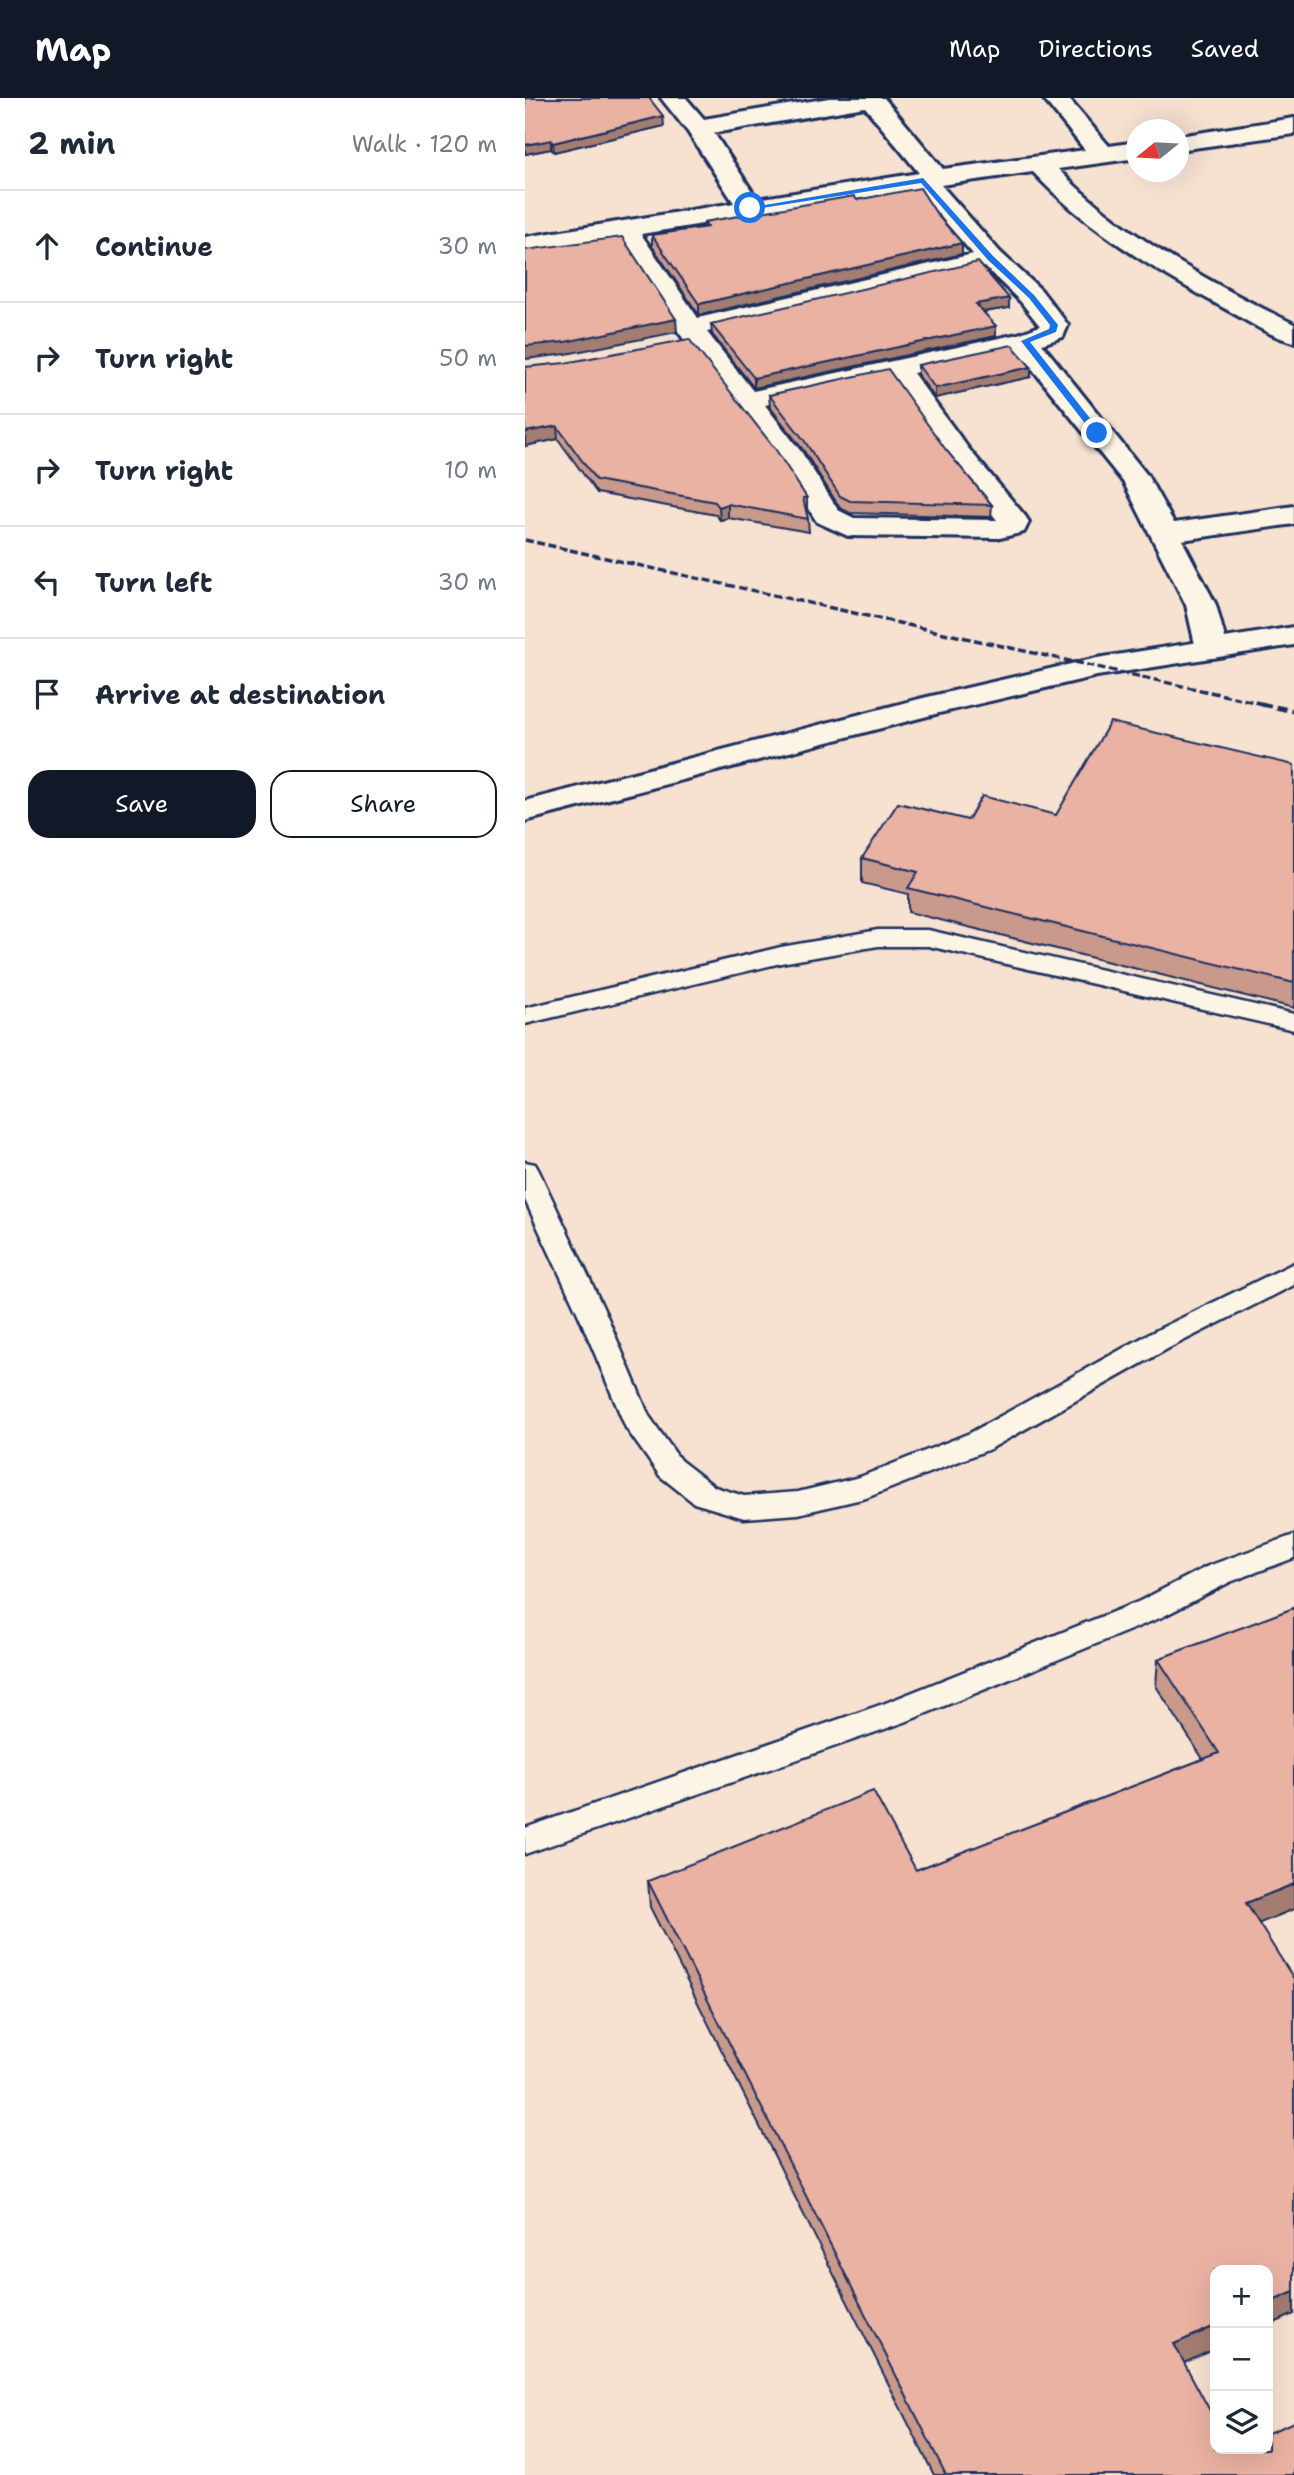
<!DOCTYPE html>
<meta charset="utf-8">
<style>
body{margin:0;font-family:"Shantell Sans",sans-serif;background:#f6f6f7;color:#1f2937}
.controls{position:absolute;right:21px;bottom:21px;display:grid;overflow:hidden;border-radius:14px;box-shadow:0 7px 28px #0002}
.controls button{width:63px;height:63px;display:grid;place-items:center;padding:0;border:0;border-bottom:2px solid #e0e1e3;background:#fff;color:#1f2937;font:35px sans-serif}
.compass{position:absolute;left:601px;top:21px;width:63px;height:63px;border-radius:50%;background:#fff;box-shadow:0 7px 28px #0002;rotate:252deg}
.stop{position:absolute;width:21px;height:21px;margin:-16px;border:5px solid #1a73e8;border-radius:50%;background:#fff}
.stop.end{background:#1a73e8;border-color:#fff;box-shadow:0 2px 7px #0008}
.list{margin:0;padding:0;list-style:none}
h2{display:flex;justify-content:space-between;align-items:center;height:91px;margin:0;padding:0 28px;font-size:30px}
h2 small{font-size:23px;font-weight:400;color:#747a83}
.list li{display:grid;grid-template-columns:46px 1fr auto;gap:21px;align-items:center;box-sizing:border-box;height:112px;padding:0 28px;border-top:2px solid #e0e1e3}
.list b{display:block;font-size:26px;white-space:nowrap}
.list em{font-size:23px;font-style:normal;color:#747a83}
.actions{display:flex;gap:14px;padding:21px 28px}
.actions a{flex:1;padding:16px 0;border:2px solid #111827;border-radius:21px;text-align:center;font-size:24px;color:#111827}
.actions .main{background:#111827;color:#fff}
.icon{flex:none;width:38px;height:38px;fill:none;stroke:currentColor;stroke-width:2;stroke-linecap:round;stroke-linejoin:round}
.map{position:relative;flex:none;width:769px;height:2377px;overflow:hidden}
header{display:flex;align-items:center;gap:42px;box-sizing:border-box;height:98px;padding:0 35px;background:#111827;color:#fff}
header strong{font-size:33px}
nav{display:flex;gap:38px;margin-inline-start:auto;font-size:24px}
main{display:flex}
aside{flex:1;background:#fff}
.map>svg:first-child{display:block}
</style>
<header>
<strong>Map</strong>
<nav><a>Map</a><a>Directions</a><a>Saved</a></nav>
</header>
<main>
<aside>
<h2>2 min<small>Walk · 120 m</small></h2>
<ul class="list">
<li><svg class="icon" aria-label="ahead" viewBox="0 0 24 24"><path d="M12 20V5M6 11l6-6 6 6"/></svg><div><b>Continue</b></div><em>30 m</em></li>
<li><svg class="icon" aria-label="right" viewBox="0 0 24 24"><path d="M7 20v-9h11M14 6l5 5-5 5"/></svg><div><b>Turn right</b></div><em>50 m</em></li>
<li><svg class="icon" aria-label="right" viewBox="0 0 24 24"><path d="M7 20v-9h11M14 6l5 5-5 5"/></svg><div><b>Turn right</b></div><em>10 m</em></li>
<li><svg class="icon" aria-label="left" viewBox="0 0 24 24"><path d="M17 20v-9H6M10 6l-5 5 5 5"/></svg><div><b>Turn left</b></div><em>30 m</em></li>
<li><svg class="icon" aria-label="arrive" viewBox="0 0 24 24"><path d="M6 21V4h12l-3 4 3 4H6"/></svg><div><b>Arrive at destination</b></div></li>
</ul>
<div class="actions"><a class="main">Save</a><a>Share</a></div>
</aside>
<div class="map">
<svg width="769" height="2377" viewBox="0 0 769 2377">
<rect width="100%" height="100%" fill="#f7e1d1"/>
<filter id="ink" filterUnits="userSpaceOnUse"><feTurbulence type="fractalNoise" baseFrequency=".0143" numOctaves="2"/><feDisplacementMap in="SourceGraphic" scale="14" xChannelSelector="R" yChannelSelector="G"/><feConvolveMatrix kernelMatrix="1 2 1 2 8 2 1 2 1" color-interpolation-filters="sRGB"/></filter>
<g filter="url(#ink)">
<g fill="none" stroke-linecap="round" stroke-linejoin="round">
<defs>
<g id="service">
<path d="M353,832H403L769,916V932L403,848H353L256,865L0,926V910L256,849Z"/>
<path d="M0,1064L10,1066L14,1073L82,1218L124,1318L155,1362L190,1389L219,1398L273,1394L335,1379L445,1335L624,1236L769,1165V1187L644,1250L465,1351L341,1400L273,1416L219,1420L169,1405L135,1378L101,1330L54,1218L0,1102Z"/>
<path d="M769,1437V1460L705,1484L637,1519L380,1624L0,1756V1730L358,1606L615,1503L683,1468Z"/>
</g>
<g id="minor">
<path d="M136,0H161L179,21L304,0H359L418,71L560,52L518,0H543L584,48L612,44V60L533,71C595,136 689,187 769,226V244C743,238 720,221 697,209C629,171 562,132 508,74L416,87L475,154L516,192L543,227L538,239L517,246L622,377L649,425L769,408V426L657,442L691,507L703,551L698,558L687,560L676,558L671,551L661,507L599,385L493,253L388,275L443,350L500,418L504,424L499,434L475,440L323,438L292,424L254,364L209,309L155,236L93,140L0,155V139L209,105L163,34ZM340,9L394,75L232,101L189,35ZM392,91L448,156L173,220L116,136ZM460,169L496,204L515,228L493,236L228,293L182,234ZM364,280L423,362L472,422L329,420L313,412L277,355L240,307Z"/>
<path d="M769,20V36L654,52V38Z"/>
</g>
<path id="secondary" d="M769,529V547L572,578L414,615L0,723V703L398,600L572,560Z"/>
</defs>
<use href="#service" stroke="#1b2f5e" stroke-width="5"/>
<use href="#minor" stroke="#1b2f5e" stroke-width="6"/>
<use href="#secondary" stroke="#1b2f5e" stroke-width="6"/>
<use href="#service" fill="#fcf5e5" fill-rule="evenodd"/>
<use href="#minor" fill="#fcf5e5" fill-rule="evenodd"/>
<use href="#secondary" fill="#fcf5e5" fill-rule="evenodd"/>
<path stroke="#1b2f5e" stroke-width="3.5" stroke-dasharray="8 3.5" stroke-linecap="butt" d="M0,442L743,607"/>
<path stroke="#1b2f5e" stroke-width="5" stroke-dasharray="10 5" stroke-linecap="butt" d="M736,606L769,613"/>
</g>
<g fill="#c9998c" stroke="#1b2f5e" stroke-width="2">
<path d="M0,0L139,28L29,54L26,51L0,56Z"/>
<path d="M179,124L437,156L174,217L127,148V137L179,130Z"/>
<path d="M484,200V210L459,214L471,238L229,290L187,236L186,226Z"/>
<path d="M393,267L506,269V279L410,300L393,277Z"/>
<path d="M0,269L282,400V413H281L283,421L284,434L203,420L195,422L191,417L72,395L33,341L0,348Z"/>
<path d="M244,297L421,352L467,407L466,419L325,415L315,410L279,353L245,309Z"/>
<path d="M769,667V910L383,814V796L337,785V760L443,722L531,717Z"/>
<path d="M769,1510V1811L734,1825L659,2265L690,2351H743L769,2377H409L125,1809L123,1783L391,1772L678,1661L631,1588L633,1561Z"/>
</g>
<g fill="#a47d72" stroke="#1b2f5e" stroke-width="2">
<path d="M138,18L139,28L29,54L28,45Z"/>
<path d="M26,42V51L0,56V47Z"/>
<path d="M437,145V156L174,217V206Z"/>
<path d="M484,200V210L451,215V206Z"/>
<path d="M151,221L152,234L41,256L0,261V248Z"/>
<path d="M471,228V238L229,290V280Z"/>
<path d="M506,269V279L410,300V290Z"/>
<path d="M32,328L33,341L0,348V334Z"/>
<path d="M203,406V420L195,422L194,409Z"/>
<path d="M769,1786V1811L718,1832L721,1805Z"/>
<path d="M769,2194V2216L743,2228V2205Z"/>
<path d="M690,2228V2251L646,2271L649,2246Z"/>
</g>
<g fill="#eab2a3" stroke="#1b2f5e" stroke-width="2">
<path d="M0,0H124L138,18L28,45L26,42L0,47Z"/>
<path d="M395,90L413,118L437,145L174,206L127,137L183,129L179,124L329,98L332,102Z"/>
<path d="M97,139L151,221L40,244L0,248V152Z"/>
<path d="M453,164L484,200L451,206L471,228L229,280L186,226Z"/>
<path d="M164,241L251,352L282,400H278L283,421L203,406L194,409L190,404L71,382L32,328L0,334V269L40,265Z"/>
<path d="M487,247L506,269L410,290L393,267Z"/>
<path d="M363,271L421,352L467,407L325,403L315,398L279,342L244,297Z"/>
<path d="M585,624L769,667V885L383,790L393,774L337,760L373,705L443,722L457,698L531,717Z"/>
<path d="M769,1510V1786L721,1805L769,1881V2194L743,2205V2172H690V2228L649,2246L690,2322V2351H743V2335L769,2324V2377H421L123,1783L348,1693L391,1772L694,1655L633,1561Z"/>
</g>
</g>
<path fill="#1a73e8" d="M398,80L468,158L509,197L533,227L531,234L505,244L575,333V337H569L496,243L524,231L525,227L504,200L463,162L396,85L225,112L222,110Z"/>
</svg>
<div class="controls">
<button>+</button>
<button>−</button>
<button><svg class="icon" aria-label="layers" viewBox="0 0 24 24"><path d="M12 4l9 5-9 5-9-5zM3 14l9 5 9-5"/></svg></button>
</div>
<svg class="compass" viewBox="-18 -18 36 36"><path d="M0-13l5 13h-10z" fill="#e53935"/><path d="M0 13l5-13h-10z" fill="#747a83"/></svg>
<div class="stop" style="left:225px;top:110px"></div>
<div class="stop end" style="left:572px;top:335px"></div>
</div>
</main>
